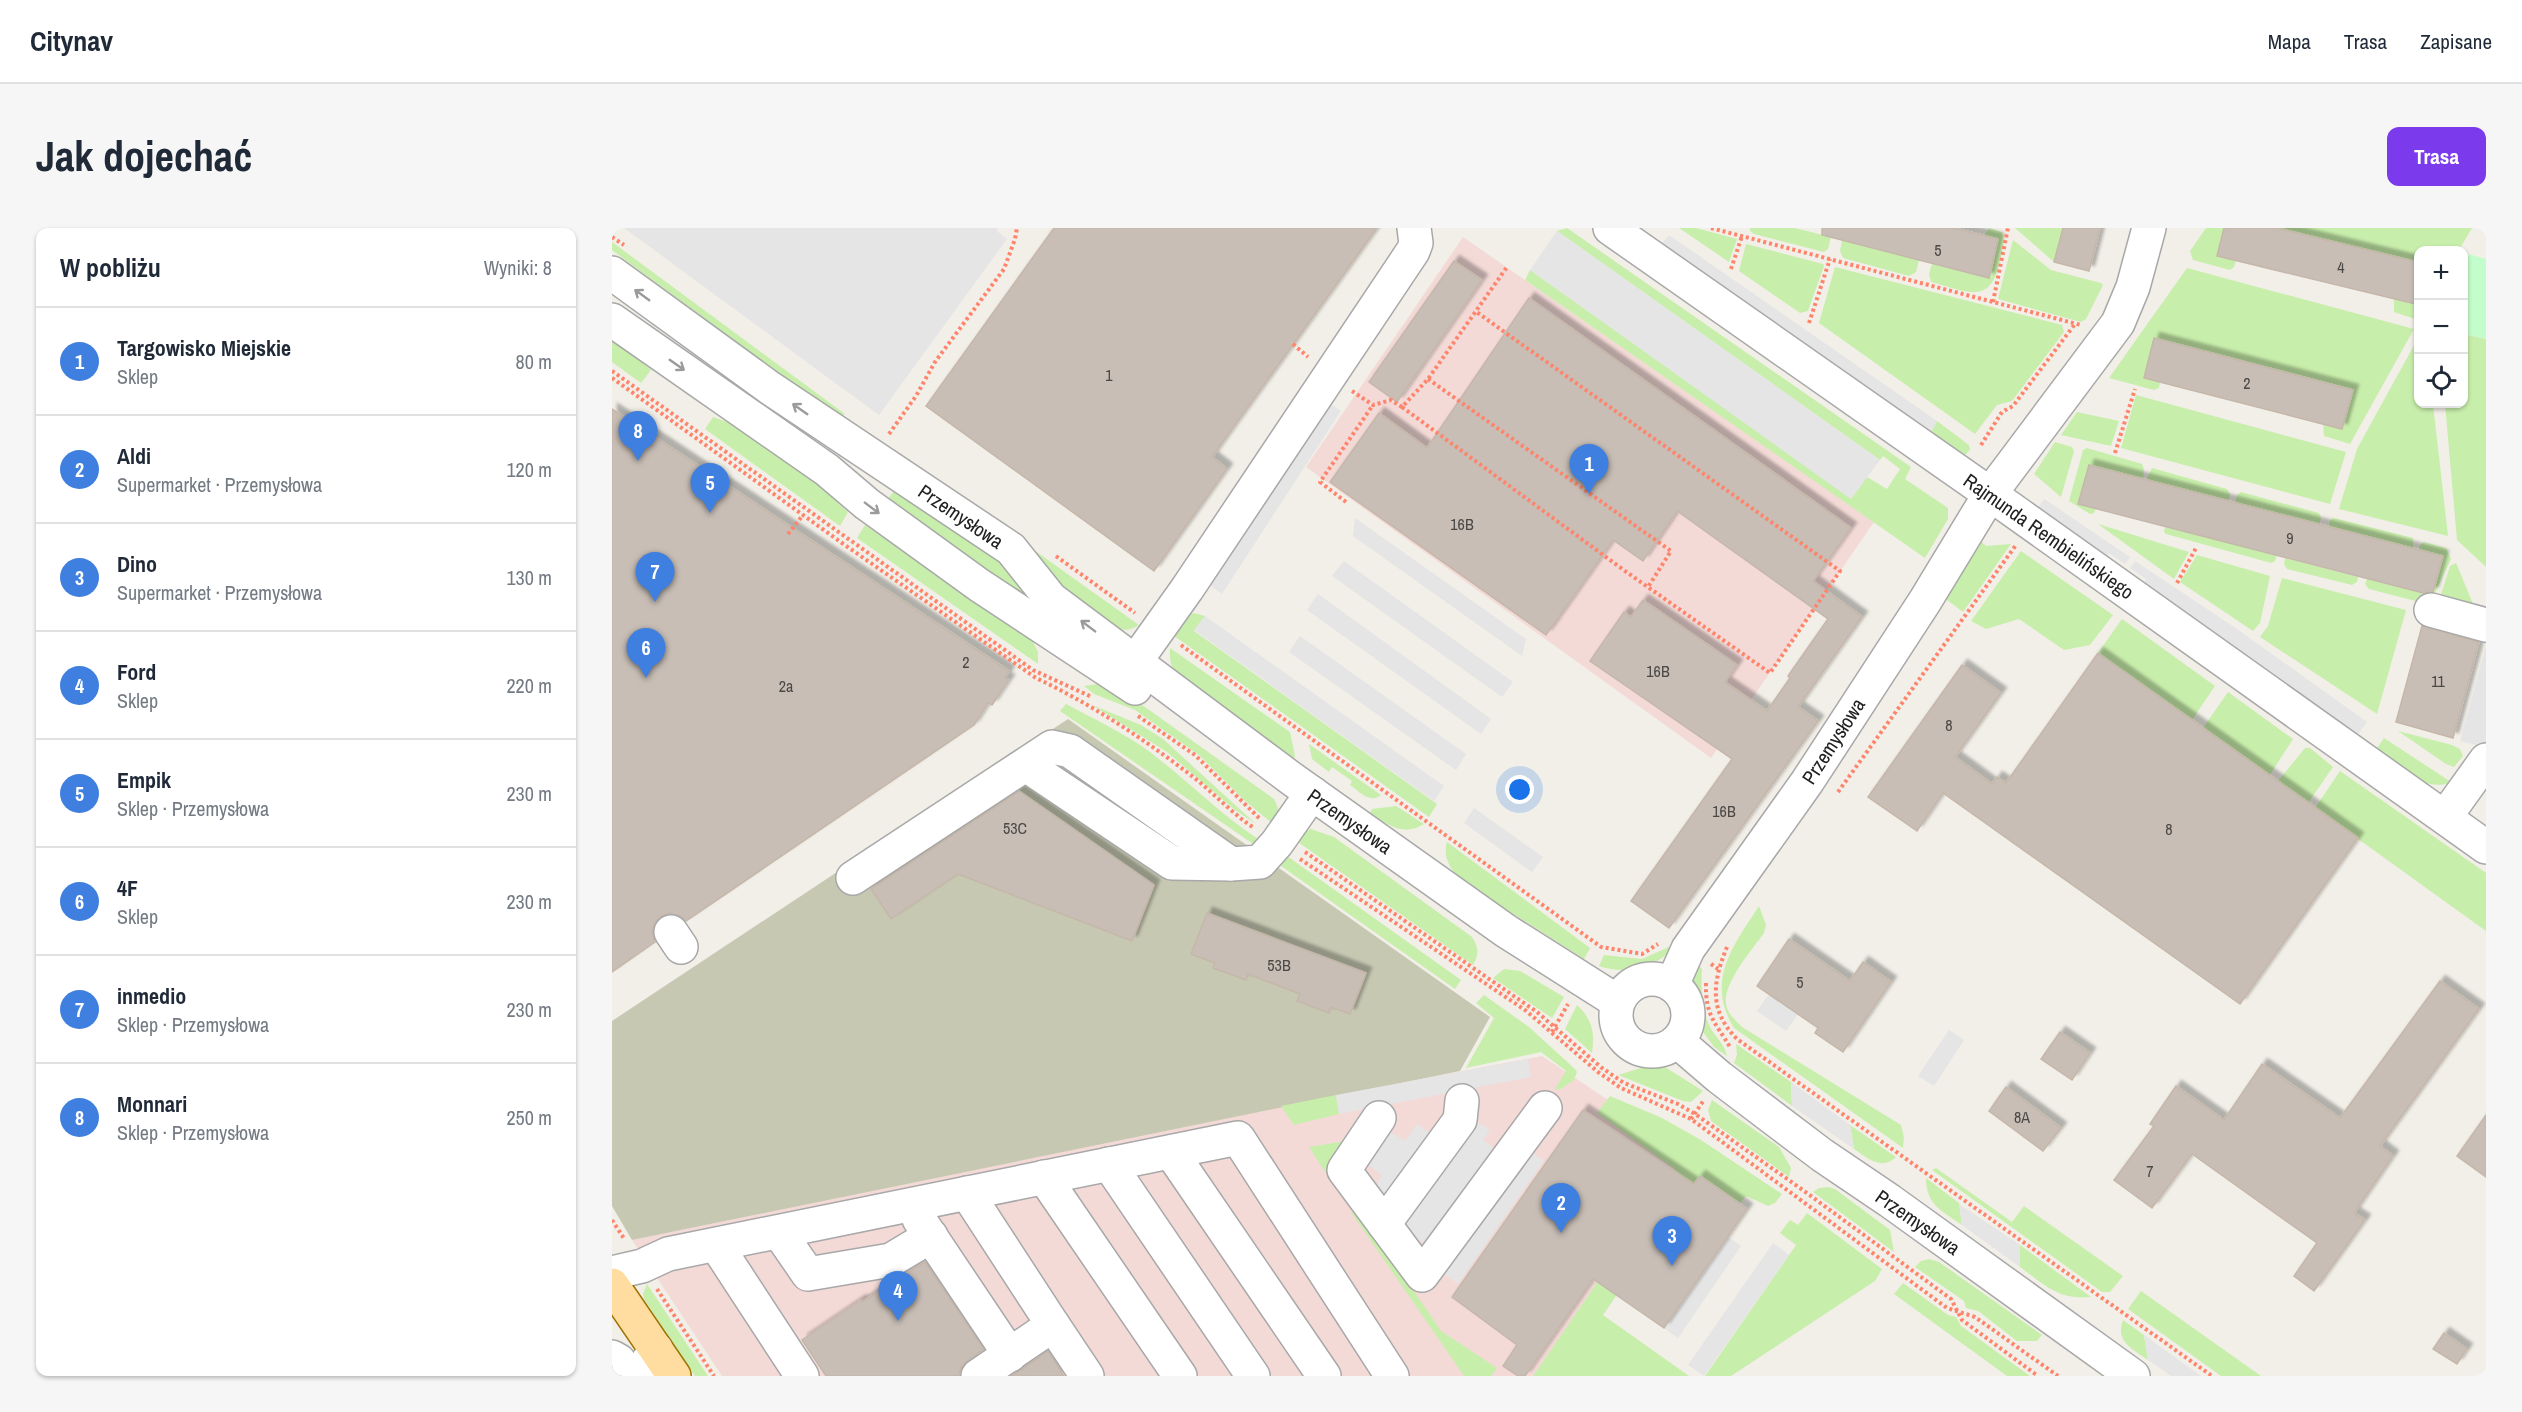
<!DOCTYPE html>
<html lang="pl">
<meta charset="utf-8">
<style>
body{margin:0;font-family:"Archivo Narrow",sans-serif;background:#f6f6f7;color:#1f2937}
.controls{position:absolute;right:18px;top:18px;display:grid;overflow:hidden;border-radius:12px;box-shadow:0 2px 4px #0004}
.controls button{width:54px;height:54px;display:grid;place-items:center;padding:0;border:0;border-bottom:2px solid #e0e1e3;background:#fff;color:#1f2937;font:30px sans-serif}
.you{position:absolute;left:908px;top:562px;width:21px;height:21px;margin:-15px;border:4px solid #fff;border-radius:50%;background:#1a73e8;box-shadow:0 0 0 9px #1a73e833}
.badge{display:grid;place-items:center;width:39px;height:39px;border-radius:50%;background:#7c3aed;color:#fff;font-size:20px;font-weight:700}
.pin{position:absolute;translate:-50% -50px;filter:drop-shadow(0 2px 3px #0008)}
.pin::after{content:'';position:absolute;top:32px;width:21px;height:18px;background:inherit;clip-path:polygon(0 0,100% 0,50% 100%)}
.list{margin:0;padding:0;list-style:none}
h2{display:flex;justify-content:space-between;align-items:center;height:78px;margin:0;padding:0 24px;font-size:26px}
h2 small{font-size:20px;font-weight:400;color:#747a83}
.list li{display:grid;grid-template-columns:39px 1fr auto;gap:18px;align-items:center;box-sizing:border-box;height:108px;padding:0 24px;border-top:2px solid #e0e1e3}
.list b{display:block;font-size:22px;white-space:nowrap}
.list p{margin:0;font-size:20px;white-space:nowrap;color:#747a83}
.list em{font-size:20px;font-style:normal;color:#747a83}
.icon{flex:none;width:33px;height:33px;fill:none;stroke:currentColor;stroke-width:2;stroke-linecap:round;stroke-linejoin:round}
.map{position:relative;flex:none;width:1874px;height:1148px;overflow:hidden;border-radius:12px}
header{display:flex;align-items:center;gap:36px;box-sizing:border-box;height:84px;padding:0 30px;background:#fff;border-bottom:2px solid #e0e1e3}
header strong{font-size:28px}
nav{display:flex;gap:33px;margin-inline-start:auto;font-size:21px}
.intro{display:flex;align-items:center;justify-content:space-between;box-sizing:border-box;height:144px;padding:0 36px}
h1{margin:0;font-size:42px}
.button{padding:15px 27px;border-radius:12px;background:#7c3aed;color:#fff;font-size:21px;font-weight:700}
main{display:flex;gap:36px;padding:0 36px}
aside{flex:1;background:#fff;border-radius:12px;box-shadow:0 2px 4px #0004}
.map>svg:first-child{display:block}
</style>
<header>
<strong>Citynav</strong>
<nav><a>Mapa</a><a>Trasa</a><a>Zapisane</a></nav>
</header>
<div class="intro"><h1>Jak dojechać</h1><a class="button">Trasa</a></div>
<main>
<aside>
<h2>W pobliżu<small>Wyniki: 8</small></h2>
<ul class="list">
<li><span class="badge" style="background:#3f7fe0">1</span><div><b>Targowisko Miejskie</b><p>Sklep</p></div><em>80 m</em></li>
<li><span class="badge" style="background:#3f7fe0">2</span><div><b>Aldi</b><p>Supermarket · Przemysłowa</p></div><em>120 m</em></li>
<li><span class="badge" style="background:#3f7fe0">3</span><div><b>Dino</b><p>Supermarket · Przemysłowa</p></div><em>130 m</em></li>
<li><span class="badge" style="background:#3f7fe0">4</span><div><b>Ford</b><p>Sklep</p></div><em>220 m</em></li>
<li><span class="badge" style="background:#3f7fe0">5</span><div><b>Empik</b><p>Sklep · Przemysłowa</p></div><em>230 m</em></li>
<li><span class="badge" style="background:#3f7fe0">6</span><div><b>4F</b><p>Sklep</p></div><em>230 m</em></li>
<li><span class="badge" style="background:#3f7fe0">7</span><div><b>inmedio</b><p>Sklep · Przemysłowa</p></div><em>230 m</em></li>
<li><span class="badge" style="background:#3f7fe0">8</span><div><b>Monnari</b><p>Sklep · Przemysłowa</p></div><em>250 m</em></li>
</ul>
</aside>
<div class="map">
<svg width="1874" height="1148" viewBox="0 0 1874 1148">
<defs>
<filter id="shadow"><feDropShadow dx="5.5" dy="-5.5" stdDeviation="1.5" flood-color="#0004"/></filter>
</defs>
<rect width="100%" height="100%" fill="#f2efe8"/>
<g fill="#f3dad7">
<path d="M851,9L1262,294L1099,530L694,239Z"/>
<path d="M930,828L1085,931L934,1148H110L20,1012L667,878Z"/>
</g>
<path fill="#c6c8b2" d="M456,491L878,789L848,843L20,1012L0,978V793Z"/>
<g fill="#c8eeab">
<path d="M955,0L1299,239L1293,251L1336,280V291L1313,330L913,52L918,42L1239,270L1255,249L1275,261L1288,241L1271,228L1268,232L945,3Z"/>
<path d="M1067,0H1084L1125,11L1117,34Z"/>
<path d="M1138,0H1183L1219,9L1216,21L1212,24L1142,6L1138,3Z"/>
<path d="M1377,0L1390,4C1394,14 1389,25 1387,36C1378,79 1351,62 1319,54L1317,46L1320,36L1377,50L1386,12L1372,8Z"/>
<path d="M1403,0H1451L1442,34Z"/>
<path d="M1594,0H1612L1605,28L1624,33L1622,39L1618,42L1581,32L1578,23Z"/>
<path d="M1665,0H1860L1847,22H1806V34Z"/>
<path d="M1230,12L1307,32L1304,44L1297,48L1231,30L1228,23Z"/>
<path d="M1401,12L1439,42L1489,55L1491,57L1474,91L1469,94L1386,71Z"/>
<path d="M0,14L233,186L225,190L174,162L139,125L0,22Z"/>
<path d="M1134,16L1211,36L1212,38L1196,83L1188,85L1127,43Z"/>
<path d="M1223,39L1450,97L1452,104L1400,173L1385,177L1363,206L1207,95Z"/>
<path d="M1575,40L1802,101L1738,216L1712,208L1711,197L1730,201L1740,161L1543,110L1532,150L1548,154L1547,160L1542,162L1497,150Z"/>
<path d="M1806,64V92L1782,84V70L1803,75Z"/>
<path d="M1852,106L1874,111V339L1845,312L1833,176H1852Z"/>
<path d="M0,110L39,142L29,155L0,134Z"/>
<path d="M1806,110V176H1821L1836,308L1727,281L1745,221Z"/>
<path d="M1524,167L1734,224L1718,276L1509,220Z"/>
<path d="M1465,184L1507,193L1499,218L1449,207Z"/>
<path d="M101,189L151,207L236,284L228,298L93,201Z"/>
<path d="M1325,193L1357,217L1358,222L1352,228L1317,208Z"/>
<path d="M1443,214L1460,219L1462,223L1449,269L1422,246Z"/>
<path d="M1475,220L1530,236L1532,242L1531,251L1477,237L1466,276L1484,281L1482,285L1478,286L1457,273L1471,222Z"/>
<path d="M1540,240L1615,261L1618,266L1616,273L1534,252Z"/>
<path d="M287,256L404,346L441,390L273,275Z"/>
<path d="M1629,264L1707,285L1709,290L1707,297L1623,275L1625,267Z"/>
<path d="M1722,290L1801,310V321L1717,299L1718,292Z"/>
<path d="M1486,296L1577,324L1562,351Z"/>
<path d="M253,297L420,412L426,424V436L245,310Z"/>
<path d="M1553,299L1665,327L1663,333L1659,335L1554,306L1552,304Z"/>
<path d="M1366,311L1374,318L1399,316L1351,384L1331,369Z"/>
<path d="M1812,314L1834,320L1839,331L1819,374L1815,376L1757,361L1753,356L1755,351L1820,368L1831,329L1807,322L1808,317Z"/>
<path d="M415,317L527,397C493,422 435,340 415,317Z"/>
<path d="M1409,323L1501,387L1478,417L1452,422L1407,391L1374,401L1359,393Z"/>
<path d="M1585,327L1658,348L1648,395L1641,403L1568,354Z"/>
<path d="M1673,330L1746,349L1745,354L1740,357L1675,341L1672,336Z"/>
<path d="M1844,335L1867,390L1825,379L1838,338Z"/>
<path d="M1670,350L1794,382L1765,486L1648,409L1656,398Z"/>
<path d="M582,385L593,388L582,403L825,576L817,589L558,405L573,389Z"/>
<path d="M1510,391L1603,458L1580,492L1486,425Z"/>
<path d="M558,420L678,504L683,528L682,531L570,454C560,443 557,435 558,420Z"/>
<path d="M486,456H499L512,464L662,571C668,582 668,586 662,597L632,572L587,527L523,482L482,466L472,458Z"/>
<path d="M1616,464L1681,511L1658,547L1591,500Z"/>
<path d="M454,476C482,491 512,505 538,524C576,553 609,587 649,613L647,620L448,483Z"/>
<path d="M480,477L529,497L551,511L644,596L623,582L555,524Z"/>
<path d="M1786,503L1840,517L1848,521L1851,528L1842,539L1834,536Z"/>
<path d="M1772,510L1839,554C1812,566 1785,537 1764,522Z"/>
<path d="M697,516L769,567C758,576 748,564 738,557L740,553L720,539L717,544L700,531Z"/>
<path d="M1693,520H1698L1721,539L1696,575L1666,553Z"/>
<path d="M1728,543L1874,645V703L1703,580Z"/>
<path d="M784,578L812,596C792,609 776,597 758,585L760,581Z"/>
<path d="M699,601L722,609L860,709C867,720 867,726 861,737L683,612L689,605Z"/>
<path d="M835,614L978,720L972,731L847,651C837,638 831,629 835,614Z"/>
<path d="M668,623L849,752L843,761L662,633Z"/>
<path d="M1147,678L1154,697L1152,705C1140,722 1107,759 1115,780C1118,788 1124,793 1130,799L1289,897L1292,909L1291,920L1122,800C1093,753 1121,718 1147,678Z"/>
<path d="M1059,718L1061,720C1042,741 1013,747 987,738L992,727L1030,731Z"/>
<path d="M1085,736L1090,741C1089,760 1089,781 1098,799C1103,809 1113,816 1115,828L1102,819L1091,804L1081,750Z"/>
<path d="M892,741L908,743L952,769L940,790L881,750Z"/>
<path d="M872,767L917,799L963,841L965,844L962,852L947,862L943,861L954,843L929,824L854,840L882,790L864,775Z"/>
<path d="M965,777C980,791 983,804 980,825L953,801Z"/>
<path d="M1124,816L1179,854L1180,878L1122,835L1125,827Z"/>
<path d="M1035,838L1053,839L1091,863L1079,874L1071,873L1006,847Z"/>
<path d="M724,867L727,886L682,897L669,878Z"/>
<path d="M998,868L1050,890L1089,912L1170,966L1163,975L1156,978L1134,968L1128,975L1088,947L991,1087L1077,1148H921L1063,941L985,885Z"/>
<path d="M1100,872L1167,919L1179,940L1177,949L1099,893L1096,882Z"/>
<path d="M1238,897L1284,929C1270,943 1255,930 1242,921Z"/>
<path d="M733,913L718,942L713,944L697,919Z"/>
<path d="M1324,940L1400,994L1412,978L1511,1048L1498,1064H1490L1320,942Z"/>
<path d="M1314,950L1347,975L1350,997C1330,983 1314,977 1314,950Z"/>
<path d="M1216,959L1223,961L1278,1002L1282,1024L1201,964L1207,960Z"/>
<path d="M746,980L829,1103L885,1140L879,1148H852L739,984Z"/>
<path d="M1195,985L1270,1041L1263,1053L1119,1148H1093L1184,1017L1168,1005L1178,992L1186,997Z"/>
<path d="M1408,1017L1479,1069C1446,1072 1433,1057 1408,1039Z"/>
<path d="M1317,1031L1327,1034L1430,1107L1425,1113H1405L1366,1083L1354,1080L1352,1073L1303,1039L1309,1033Z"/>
<path d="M1291,1055L1336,1087L1344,1089L1349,1098L1418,1148H1395L1282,1066Z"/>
<path d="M35,1056L96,1148H83L32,1071L31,1066Z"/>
<path d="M1529,1063L1649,1148H1609L1516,1081Z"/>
<path d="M1511,1092L1532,1107L1536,1132C1520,1121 1503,1113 1511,1092Z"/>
</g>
<path fill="#c4fdcc" d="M1856,26L1874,31V111L1852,106V35Z"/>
<g fill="#e5e5e5">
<path d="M12,0H386L385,3L395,11L267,187Z"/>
<path d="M945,3L1268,232L1239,271L918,42Z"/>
<path d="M1057,7L1325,193L1317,208L1049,17Z"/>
<path d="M715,174L729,183L610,366L595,355Z"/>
<path d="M1432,271L1518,329L1513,336L1497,325L1494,330L1424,283Z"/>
<path d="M743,290L914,411L910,428L741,308Z"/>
<path d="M732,333L901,454L890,469L720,348Z"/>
<path d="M1523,333L1625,401L1755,494L1745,508L1617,415L1531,357L1534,351L1518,340Z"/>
<path d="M706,366L879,491L869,506L695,382Z"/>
<path d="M593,388L832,558L822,573L582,402Z"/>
<path d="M688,408L854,526L844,542L677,424Z"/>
<path d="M1874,418V516L1873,519L1848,513Z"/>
<path d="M862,580L931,629L920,644L852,595Z"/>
<path d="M1157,766L1186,786L1174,803L1145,783Z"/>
<path d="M1337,802L1352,812L1322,858L1306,848Z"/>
<path d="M916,831L919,849L727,886L724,867Z"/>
<path d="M1179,854L1238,897L1242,921L1180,878Z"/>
<path d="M860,890L878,902L871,912L887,924L819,1020L786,997Z"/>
<path d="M805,896L820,907L778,968L763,958L770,947L756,937L778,904L793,913Z"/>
<path d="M915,921L932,933L846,1056L830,1044Z"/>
<path d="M1347,976L1408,1017V1039L1350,997Z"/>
<path d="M1116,1009L1129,1018L1066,1110L1052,1100Z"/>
<path d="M1161,1015L1177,1027L1092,1148L1076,1137Z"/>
<path d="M1532,1107L1589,1148H1559L1536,1132Z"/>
</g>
<g fill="#c8beb6" stroke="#c5b7a9" stroke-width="1.5" filter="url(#shadow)">
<path d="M442,0H765L600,229L615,241L542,343L314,178Z"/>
<path d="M1210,0H1342L1386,11L1377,50L1210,7Z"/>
<path d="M1451,0H1488L1477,43L1442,34Z"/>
<path d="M1612,0H1665L1806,34V64L1804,76L1605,28Z"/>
<path d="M842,33L870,52L785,174L757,154Z"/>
<path d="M917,70L1239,300L1201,353L1250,389L1186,479L1206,493L1057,700L1019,673L1120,531L978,433L1012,384L1019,389L1031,372L1125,437L1113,454L1155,483L1178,450L1176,448L1216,391L1065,283L1031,333L1001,312L934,407L718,254L767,185L815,220Z"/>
<path d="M1542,110L1741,162L1730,201L1532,150Z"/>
<path d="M0,181L397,443L393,450L397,452L380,477L376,475L362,497L74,693L68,688L58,685L48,689L42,696L40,705L43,714L0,744Z"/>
<path d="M1477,237L1831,328L1821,364L1811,365L1466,276Z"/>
<path d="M1810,398L1867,414L1841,510L1784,494Z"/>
<path d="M1486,425L1746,610L1628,776L1331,565L1305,603L1256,569L1350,437L1389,465L1343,529L1380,556L1385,549L1394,555Z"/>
<path d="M407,563L542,657L520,713L346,646L279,691L259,661Z"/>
<path d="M595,685L754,745L738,786L719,779L717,785L685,773L688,766L636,746L634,752L601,740L603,735L579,726Z"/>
<path d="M1177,711L1238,753L1251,734L1279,754L1231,824L1203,805L1206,800L1145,758Z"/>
<path d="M1828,753L1867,781L1768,918L1781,928L1742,985L1753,992L1702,1063L1682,1048L1705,1015L1580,926L1540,980L1502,952L1542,898L1538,896L1564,858L1612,892L1650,836L1728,890Z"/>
<path d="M1448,804L1478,825L1460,852L1429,831Z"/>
<path d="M1394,859L1449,900L1431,923L1377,883Z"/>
<path d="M971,882L1082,956L1088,948L1135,981L1052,1100L981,1051L913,1148H906L891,1138L905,1117L840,1069Z"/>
<path d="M1874,887V949L1845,928Z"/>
<path d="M313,1034L372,1121L355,1133L349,1139L347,1148H214L190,1112L249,1072L250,1074Z"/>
<path d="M1832,1105L1855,1121L1845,1136L1821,1121Z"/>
<path d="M436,1123L452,1148H399L409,1142Z"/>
</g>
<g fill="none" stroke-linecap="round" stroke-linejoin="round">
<defs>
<g id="minor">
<path d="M998,0L1378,266L1874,619"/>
<path d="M0,45L158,160L399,321L439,371L680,551L894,703L1006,774"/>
<path d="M0,92L215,242L255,276L367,357L523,460"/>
<path d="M1819,382L1874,397"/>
<path d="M523,434L575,361L801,23L804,15L802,0"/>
<path d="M414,537L560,635L619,636"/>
<path d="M1833,589L1874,532"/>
<path d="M241,650L440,519L458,523L619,636L648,634L665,615L700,565"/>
<path d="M59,704L69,719"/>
<circle cx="1040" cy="787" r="36"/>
<path d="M1060,757L1076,721L1195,554L1313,373L1378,266L1506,95L1521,59L1537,0"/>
<path d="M1065,813L1107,849L1210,927L1278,973L1521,1148"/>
<path d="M767,890L732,942L810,1047L933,880"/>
<path d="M559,924L712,1148"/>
<path d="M497,936L641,1148"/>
<path d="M432,949L568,1148"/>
<path d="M355,965L441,1097L366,1148"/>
<path d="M307,991L398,1127"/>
<path d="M772,996L848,892L850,873"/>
<path d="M167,1004L196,1046L279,1032L319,1008"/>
<path d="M105,1018L190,1148"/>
<path d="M0,1045L30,1038L56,1026L626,910L780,1148"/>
<path d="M441,1097L475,1148"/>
<path d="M0,1129L7,1133"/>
<path d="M26,1148L44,1121"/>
</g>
<path id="major" d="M0,1057L62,1148"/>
</defs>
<use href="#minor" stroke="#a8a8a8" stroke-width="36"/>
<use href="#major" stroke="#9f7400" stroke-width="36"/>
<g stroke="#ff846c" stroke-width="4" stroke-dasharray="3 3" stroke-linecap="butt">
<path d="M1099,0L1469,97"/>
<path d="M0,9L12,17"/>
<path d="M1119,41L1130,8"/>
<path d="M1381,74L1396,0"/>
<path d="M1197,95L1218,31"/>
<path d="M681,116L696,129"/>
<path d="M0,143L421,442L480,469"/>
<path d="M0,150L230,315L424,450C477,475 529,509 576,545C599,562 618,584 642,600"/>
<path d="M816,151L1059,323L1036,359"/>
<path d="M740,163L761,177L779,172L790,179L816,151L895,39"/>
<path d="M790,179L1013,343L1158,445L1228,343L863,83"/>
<path d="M277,206L304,168L323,134L392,41L403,11L405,0"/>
<path d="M1369,217L1390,184L1401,178L1463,96"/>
<path d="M1503,225L1523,161"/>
<path d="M734,274L708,254L761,177"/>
<path d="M176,306L191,287"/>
<path d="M444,328L523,385"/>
<path d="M1565,355L1584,320"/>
<path d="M569,417L989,719L1030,726L1046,716"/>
<path d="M526,488L583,527L648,591"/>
<path d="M1226,564L1404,317"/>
<path d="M693,624L925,784L990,840L1012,855L1066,876L1083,886L1188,960L1339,1071L1350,1092L1426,1148"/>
<path d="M688,631L913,782L986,844L1009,860L1079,891L1335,1080L1363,1089L1446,1148"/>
<path d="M1115,719C1101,753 1096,782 1125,811L1600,1148"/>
<path d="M1099,736L1106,741"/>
<path d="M1094,755C1093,787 1103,794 1118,819"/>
<path d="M940,804L956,776"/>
<path d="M1079,891L1092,872"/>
<path d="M0,992L13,1012"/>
<path d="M45,1061L102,1148"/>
</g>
<use href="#minor" stroke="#fff" stroke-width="33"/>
<use href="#major" stroke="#ffdca0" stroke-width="33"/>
</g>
<defs><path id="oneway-shaft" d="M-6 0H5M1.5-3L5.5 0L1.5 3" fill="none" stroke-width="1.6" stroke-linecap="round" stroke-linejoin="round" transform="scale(1.5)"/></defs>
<g stroke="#9b9b9b">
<use href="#oneway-shaft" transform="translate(30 67) rotate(-144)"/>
<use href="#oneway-shaft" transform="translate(65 137) rotate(35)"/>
<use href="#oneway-shaft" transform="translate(188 181) rotate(-145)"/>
<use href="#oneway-shaft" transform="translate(260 280) rotate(37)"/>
<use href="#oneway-shaft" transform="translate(476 398) rotate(-143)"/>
</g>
<g text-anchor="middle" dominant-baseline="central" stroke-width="6" stroke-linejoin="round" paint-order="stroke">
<g font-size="16" fill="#4b4846">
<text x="1326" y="22">5</text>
<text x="1729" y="39">4</text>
<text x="497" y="147">1</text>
<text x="1635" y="155">2</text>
<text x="850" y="296">16B</text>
<text x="1678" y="310">9</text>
<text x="354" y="434">2</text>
<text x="1046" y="443">16B</text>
<text x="1826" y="453">11</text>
<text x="174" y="458">2a</text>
<text x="1337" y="497">8</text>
<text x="1112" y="583">16B</text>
<text x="403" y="600">53C</text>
<text x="1557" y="601">8</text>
<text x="667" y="737">53B</text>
<text x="1188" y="754">5</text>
<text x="1410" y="889">8A</text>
<text x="1538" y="943">7</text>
</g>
<g font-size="20" fill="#212121" stroke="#fff">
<text transform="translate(349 288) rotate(34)">Przemysłowa</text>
<text transform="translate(1437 308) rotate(35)">Rajmunda Rembielińskiego</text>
<text transform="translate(1221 513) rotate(-57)">Przemysłowa</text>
<text transform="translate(738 593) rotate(35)">Przemysłowa</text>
<text transform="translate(1306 994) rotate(35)">Przemysłowa</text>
</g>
</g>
</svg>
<div class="controls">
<button>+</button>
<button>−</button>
<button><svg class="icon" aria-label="locate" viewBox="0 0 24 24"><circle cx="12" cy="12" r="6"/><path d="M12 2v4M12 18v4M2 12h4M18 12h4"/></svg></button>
</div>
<div class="you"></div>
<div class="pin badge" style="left:977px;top:266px;background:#3f7fe0">1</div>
<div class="pin badge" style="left:949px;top:1005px;background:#3f7fe0">2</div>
<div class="pin badge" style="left:1060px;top:1038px;background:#3f7fe0">3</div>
<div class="pin badge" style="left:286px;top:1093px;background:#3f7fe0">4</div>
<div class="pin badge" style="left:98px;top:285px;background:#3f7fe0">5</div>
<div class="pin badge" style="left:34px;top:450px;background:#3f7fe0">6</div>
<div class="pin badge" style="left:43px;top:374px;background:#3f7fe0">7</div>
<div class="pin badge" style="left:26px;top:233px;background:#3f7fe0">8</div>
</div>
</main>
